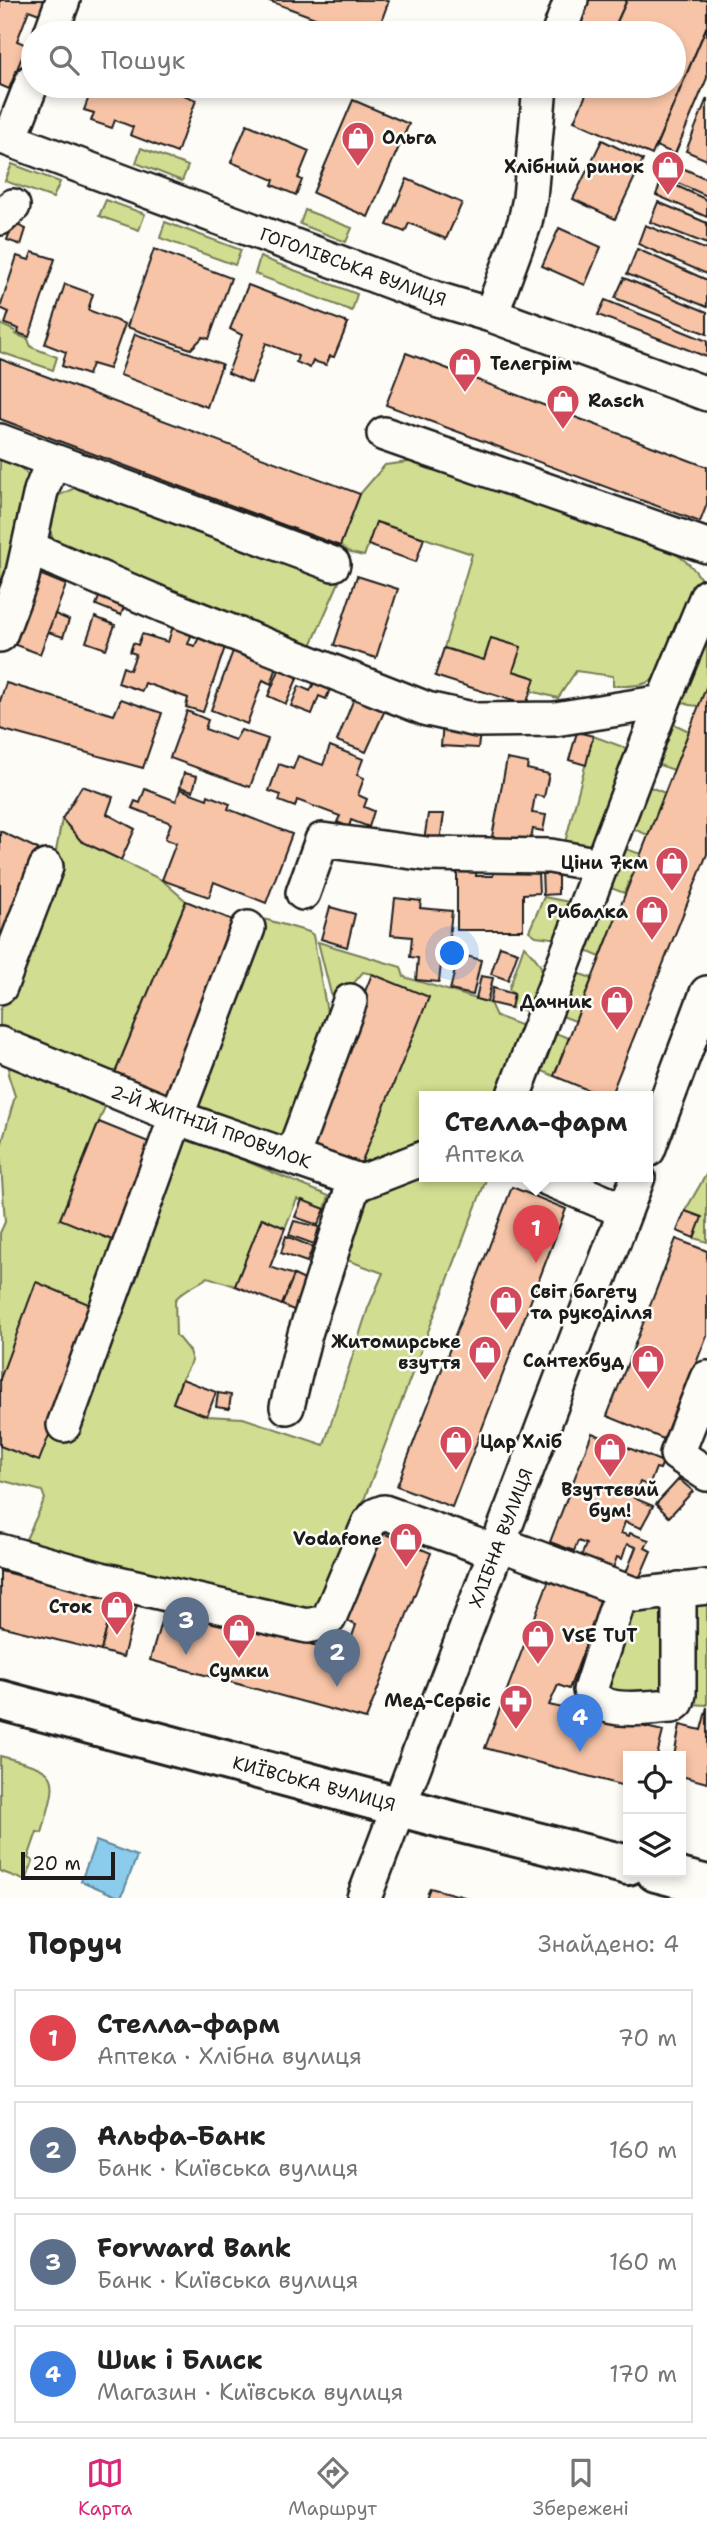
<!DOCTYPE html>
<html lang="uk">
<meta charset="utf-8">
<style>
body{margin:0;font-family:"Shantell Sans",sans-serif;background:#f2f2f2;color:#222}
.controls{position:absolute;right:21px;bottom:21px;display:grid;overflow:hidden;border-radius:0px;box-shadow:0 4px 10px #0003}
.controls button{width:63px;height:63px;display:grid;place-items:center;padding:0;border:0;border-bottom:2px solid #e0e0e0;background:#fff;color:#222;font:35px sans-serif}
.scale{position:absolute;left:21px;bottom:18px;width:94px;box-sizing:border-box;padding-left:7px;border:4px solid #1c1c1c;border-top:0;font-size:19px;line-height:24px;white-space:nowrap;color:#1c1c1c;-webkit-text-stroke:5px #fdfcf7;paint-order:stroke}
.you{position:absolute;left:453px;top:954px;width:24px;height:24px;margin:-18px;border:5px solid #fff;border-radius:50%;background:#1a73e8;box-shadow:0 0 0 10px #1a73e833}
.badge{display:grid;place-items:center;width:46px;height:46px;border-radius:50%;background:#db2777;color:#fff;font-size:23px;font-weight:700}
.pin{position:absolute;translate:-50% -58px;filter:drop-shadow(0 2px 4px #0008)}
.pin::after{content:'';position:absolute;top:37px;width:24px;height:21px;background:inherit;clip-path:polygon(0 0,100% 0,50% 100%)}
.popup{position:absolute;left:419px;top:1091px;width:234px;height:91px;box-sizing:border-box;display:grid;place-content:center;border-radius:0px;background:#fff;filter:drop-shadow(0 2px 5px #0005);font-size:23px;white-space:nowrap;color:#767676}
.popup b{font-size:26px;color:#222}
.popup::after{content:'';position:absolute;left:50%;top:100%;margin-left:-14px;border:14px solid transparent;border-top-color:#fff}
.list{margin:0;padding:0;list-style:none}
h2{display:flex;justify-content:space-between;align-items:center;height:91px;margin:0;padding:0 28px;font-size:30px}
h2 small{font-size:23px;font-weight:400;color:#767676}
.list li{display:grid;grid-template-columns:46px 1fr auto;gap:21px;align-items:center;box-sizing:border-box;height:98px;margin:0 14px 14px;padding:0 14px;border:2px solid #e0e0e0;border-radius:0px}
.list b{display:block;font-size:26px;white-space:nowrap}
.list p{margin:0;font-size:23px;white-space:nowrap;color:#767676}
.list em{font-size:23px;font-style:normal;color:#767676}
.icon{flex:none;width:38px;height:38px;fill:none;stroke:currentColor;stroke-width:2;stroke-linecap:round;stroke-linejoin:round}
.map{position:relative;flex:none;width:707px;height:1898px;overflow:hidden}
.search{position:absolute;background:#fff;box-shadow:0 4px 10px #0003;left:21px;right:21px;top:21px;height:77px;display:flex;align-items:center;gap:18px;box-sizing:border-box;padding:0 24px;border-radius:38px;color:#767676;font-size:26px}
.sheet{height:539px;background:#fff}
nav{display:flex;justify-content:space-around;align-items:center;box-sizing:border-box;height:98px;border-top:2px solid #e0e0e0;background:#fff;font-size:19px;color:#767676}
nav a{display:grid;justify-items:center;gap:4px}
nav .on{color:#db2777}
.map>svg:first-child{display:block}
</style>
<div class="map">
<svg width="707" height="1898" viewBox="0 0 707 1898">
<rect width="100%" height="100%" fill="#fdfcf7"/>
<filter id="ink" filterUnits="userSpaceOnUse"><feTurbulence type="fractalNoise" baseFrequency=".0143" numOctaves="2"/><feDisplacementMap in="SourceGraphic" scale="14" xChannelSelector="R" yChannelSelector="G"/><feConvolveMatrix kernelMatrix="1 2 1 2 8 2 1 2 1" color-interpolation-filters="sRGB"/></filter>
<g filter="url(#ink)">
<g fill="#d1dd90" stroke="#767c56" stroke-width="2">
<path d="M141,148L188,166L182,181L136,163Z"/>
<path d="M12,164L60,182L53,198L5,181Z"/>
<path d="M106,200L145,214L139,230L99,216Z"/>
<path d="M305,210L352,228L346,242L300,224Z"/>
<path d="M165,222L241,250L235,265L160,238Z"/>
<path d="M260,257L357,294L352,311L255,274Z"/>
<path d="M0,321L2,325L15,331V334L28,339L31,347L57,357L53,370L0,352Z"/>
<path d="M0,458L17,464L31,478L0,602Z"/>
<path d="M424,460L645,538C666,549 688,557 700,578C689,608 677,670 646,683C636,687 623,686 613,686V676L576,671L558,698L531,691L535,678L513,671L520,647L491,638L484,660L444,648L472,554L377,522L364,556L351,553L340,546L360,494L385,465Z"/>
<path d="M79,486L339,582L310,648L54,542L47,523L55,497Z"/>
<path d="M707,619V685L699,706L689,705L675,699Z"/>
<path d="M672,723L689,731L674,770L656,764Z"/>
<path d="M593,736L626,748L633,755L600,842L589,848L564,846Z"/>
<path d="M643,784L665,793L648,835L626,826Z"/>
<path d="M62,819L81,841L162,880L186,901L115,1073L0,1030V1011L50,883Z"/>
<path d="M626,849L641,854L624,893L603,885L616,853Z"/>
<path d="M544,897L579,904L559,939L536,936L529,931Z"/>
<path d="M596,904L618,913L600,957L579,948Z"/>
<path d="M257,917L309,932L313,935L329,1023L286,1138L189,1104Z"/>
<path d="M318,942L401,967L404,977L490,1003L496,1016L523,1026L500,1097H424V1147L360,1166L372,974L363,972L348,990L336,1014Z"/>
<path d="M524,946C552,973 543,976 534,1010L528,1011L511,1008L514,994L509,989Z"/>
<path d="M570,971L592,978L575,1021L554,1013Z"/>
<path d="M547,1030L569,1038L554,1076L533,1067Z"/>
<path d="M12,1057L108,1099L60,1219L179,1133L329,1196L325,1209L297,1199L285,1228L262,1218L235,1286L208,1277C196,1286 184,1288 175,1300L176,1335L189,1351L192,1361L182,1379L173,1403L207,1416L243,1418L324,1445L368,1308L383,1273L341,1258L360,1211L371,1196L424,1168V1177H487L362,1505L329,1597L317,1611L26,1549V1539L45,1499L42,1491L0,1480V1233L5,1222L0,1150L15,1096L8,1074Z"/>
<path d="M707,1173V1242L694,1238L701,1217L685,1211Z"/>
<path d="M690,1602L707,1603V1705L690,1704Z"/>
<path d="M631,1603L669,1613L664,1687L660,1692H604Z"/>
<path d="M0,1756C62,1772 59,1772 42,1833L37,1832L28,1858L33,1861L26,1881L0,1871Z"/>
</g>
<path fill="#8bccec" stroke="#5f8699" stroke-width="2" d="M96,1841L137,1856L121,1898L81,1881Z"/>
<g fill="#f7c4a7" stroke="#1c1c1c" stroke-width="2">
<path d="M0,0H45L39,14L29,10L17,41L27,45L9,89L0,85Z"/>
<path d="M267,0H389L377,33H355Z"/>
<path d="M582,0H627L612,33H568Z"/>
<path d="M627,0H707V26L652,155L574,121L590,86H674V33H612Z"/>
<path d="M707,26V78L675,154L656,146Z"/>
<path d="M93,86H168L167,88L196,100L177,153L130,135L133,127L115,120L112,128L91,121L94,113L84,110Z"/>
<path d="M707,98V160L686,151Z"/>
<path d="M353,100L409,124L368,217L313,193Z"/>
<path d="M247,124L309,151L298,178L302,180L296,195L272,185L274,180L231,162Z"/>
<path d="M602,140L643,160L615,219L573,199Z"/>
<path d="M662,159L707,179V196L658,174Z"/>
<path d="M407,179L462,203L446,239L409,223L405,232L387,225Z"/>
<path d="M662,179L707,200V217L656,195Z"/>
<path d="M658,202L707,223V244L650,222Z"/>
<path d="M13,223L26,229L21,245L7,240Z"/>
<path d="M645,225L707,250V274L638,244Z"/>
<path d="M559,228L601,247L585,285L542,266Z"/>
<path d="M154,249L231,278L209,339L203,337L191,349L127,327Z"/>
<path d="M637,249L707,280V307L627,274Z"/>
<path d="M32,252L55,259L29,337L18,333L19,329L5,324L9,312L0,308L17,256L29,260Z"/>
<path d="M624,278L707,312V334L615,298Z"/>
<path d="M65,284L93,294L88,310L125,324L109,369L92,364L88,375L62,366L66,352L45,344Z"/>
<path d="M248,285L348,323L334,357L330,356L326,365L313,361L310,368L296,362L298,356L266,343L251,383L228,373L242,335L230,329Z"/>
<path d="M605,300L707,341V357L598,315Z"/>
<path d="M135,334L222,364L207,407L120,375Z"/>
<path d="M406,353L707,467V504L700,522L386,405Z"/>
<path d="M0,359L360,494L340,546L0,419Z"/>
<path d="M376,522L424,538L416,562L368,545Z"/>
<path d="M37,573L66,585L40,654L10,643Z"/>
<path d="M357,576L398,589L376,658L334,645Z"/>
<path d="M101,592L126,601L121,615L96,605Z"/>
<path d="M55,614L69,620L63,637L48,632Z"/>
<path d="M95,617L115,625L106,649L86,642Z"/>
<path d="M173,626L192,633L188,644L195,646L199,637L225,647L203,712L186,707L188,698L145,683L142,691L118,683L123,667L130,670L136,654L130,652L133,643L138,645L142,634L168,642Z"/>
<path d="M491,638L521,647L513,671L535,678L526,705L435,676L444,648L484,660Z"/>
<path d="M233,651L277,667L271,684L263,680L247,724L211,710Z"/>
<path d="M282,663L300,672L286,704L268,696Z"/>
<path d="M315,681L331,687L326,699L319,696L312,714L291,706L299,686L310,691Z"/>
<path d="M6,683L114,715L121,699L162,713L143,768L0,729V701Z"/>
<path d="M707,685V854L610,1097H605L554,1076Z"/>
<path d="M355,696L385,710L366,752L337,741Z"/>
<path d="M187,711L208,720L205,729L235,740L241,730L268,739L250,787L170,758Z"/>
<path d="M443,723L481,726L478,748L441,746Z"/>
<path d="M577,732L593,736L586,765L569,760Z"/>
<path d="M330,746L363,759L357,775L364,778L358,795L367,799L364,807L374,811L369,827L351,820L349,827L337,822L340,816L297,800L295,807L279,801L281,795L269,791L279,764L293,769L298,756L323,765Z"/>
<path d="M507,759L528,763L527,769L549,774L544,797L535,795L532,813L546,815L543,831L533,829L530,844L492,837Z"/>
<path d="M184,773L197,776L193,791L180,787Z"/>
<path d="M82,786L113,797L107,814L135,829L121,860L81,841L62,819Z"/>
<path d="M145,789L176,801L180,789L207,799L208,795L230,804L228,809L292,834L266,903L214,882L209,897L162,880L176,843L165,839L171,823L132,808L135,801L140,803Z"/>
<path d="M428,814H444L440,841H424Z"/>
<path d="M0,831L38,849L0,950Z"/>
<path d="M457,863H477L476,876H493L494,871L538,872L539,893L523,894V930H457Z"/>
<path d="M542,870L558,871V894L543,895Z"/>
<path d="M395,898L421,901L420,908L452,911L446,965L441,964L439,982L416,980L418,958L410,957L412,937L391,935Z"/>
<path d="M186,901L240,923L172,1096L115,1073Z"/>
<path d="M330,907L355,914L347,947L321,939Z"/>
<path d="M500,946L518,952L508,980L491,974Z"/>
<path d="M459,954L481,960L473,995L450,990Z"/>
<path d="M372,974L429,997L360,1166L304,1143Z"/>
<path d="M481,976L493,978L487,1002L476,999Z"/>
<path d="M493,988L514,994L511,1008L490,1003Z"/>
<path d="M99,1122L156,1145L117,1242L60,1219Z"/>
<path d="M512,1187L566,1209L452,1507L397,1486Z"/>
<path d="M302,1200L325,1209L318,1225L295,1217Z"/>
<path d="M685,1211L702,1217L694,1238L677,1231Z"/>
<path d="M262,1218L285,1228L270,1267L294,1275L282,1305L235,1286Z"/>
<path d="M294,1221L319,1227L314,1244L289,1235Z"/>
<path d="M286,1236L313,1247L307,1262L281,1253Z"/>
<path d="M676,1239L707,1251V1335L666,1440L607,1416Z"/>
<path d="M294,1275L311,1283L298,1312L282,1305Z"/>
<path d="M36,1282L98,1308L39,1461L0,1446V1379Z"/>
<path d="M182,1379L216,1392L207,1416L173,1403Z"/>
<path d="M218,1393L231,1395L229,1409L216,1407Z"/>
<path d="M592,1433L663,1462L660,1469L656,1468L649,1486L640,1482L634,1498L653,1506L641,1528L625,1522L621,1533L629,1536L630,1533L649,1540L645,1548L651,1551L639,1579L626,1573L636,1547L627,1544L622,1559L617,1557L609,1579L581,1557L586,1544L578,1541L574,1551L550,1542Z"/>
<path d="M679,1479L693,1491L669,1517L656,1504Z"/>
<path d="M378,1531L431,1553L366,1719L150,1660L165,1608L346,1653L356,1625L346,1621Z"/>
<path d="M0,1571L114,1599L101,1651L0,1626Z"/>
<path d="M550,1577L604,1598L569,1689L558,1685L549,1705L663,1731L657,1756H628V1787L485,1748Z"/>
<path d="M101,1587L139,1597L123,1657L101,1651L114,1599L99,1596Z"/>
<path d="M707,1707V1783L681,1776V1756H674L680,1725L701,1730Z"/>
<path d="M430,1888L468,1898H426Z"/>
</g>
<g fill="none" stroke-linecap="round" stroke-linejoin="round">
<defs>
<g id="minor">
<path d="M51,33L63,0"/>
<path d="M559,33L571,0"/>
<path d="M0,136L437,299L491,315L707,394"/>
<path d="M10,139L33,80"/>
<path d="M0,218L13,206"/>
<path d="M491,315L525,222L530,198L540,86"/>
<path d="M384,434L707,546"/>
<path d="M0,441L333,564"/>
<path d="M29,548L163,605L427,709L477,720L555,719L663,702L707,596"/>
<path d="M0,635L22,577L41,491L53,461"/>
<path d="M303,893L322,840L427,854L550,856L600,865"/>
<path d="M0,987L46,867"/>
<path d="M0,1044L190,1122L362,1182L424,1158"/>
<path d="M513,1097L663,702"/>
<path d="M648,1150L707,993"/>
<path d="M292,1157L350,1001"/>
<path d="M544,1177L625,1211"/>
<path d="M707,1378L677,1454L707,1474"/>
<path d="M287,1407L305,1334L355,1180"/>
<path d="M64,1425L176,1117L248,928"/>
<path d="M498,1543L636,1595L707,1587"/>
<path d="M0,1551L101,1579L307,1626L321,1623L329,1618L369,1523L376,1515L384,1512L496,1552"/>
<path d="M622,1590L590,1690C599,1717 650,1707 672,1706L677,1702L679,1694V1589"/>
<path d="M364,1898L638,1177"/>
</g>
<g id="major">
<path d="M0,1700L445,1819L628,1865"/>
<path d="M656,1872L707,1885"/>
</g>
</defs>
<use href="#minor" stroke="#1c1c1c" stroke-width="38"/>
<use href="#major" stroke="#1c1c1c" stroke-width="44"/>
<use href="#minor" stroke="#fdfcf7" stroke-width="33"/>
<use href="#major" stroke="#fdfcf7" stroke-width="38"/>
</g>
</g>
<defs>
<symbol id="shop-pin" viewBox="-11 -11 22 30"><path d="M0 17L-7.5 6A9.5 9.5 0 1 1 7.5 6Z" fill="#d1495b" stroke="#fdfcf7"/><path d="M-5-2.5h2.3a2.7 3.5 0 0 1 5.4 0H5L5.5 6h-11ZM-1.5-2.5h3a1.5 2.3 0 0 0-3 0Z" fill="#fff"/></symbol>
<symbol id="pharmacy-pin" viewBox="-11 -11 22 30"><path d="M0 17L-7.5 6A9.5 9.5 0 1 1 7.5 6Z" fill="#d1495b" stroke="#fdfcf7"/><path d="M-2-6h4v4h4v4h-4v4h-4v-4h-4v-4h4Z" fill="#fff"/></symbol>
</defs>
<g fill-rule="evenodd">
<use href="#shop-pin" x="339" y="119" width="38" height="52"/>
<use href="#shop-pin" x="649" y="148" width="38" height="52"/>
<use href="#shop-pin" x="446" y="345" width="38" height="52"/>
<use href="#shop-pin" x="544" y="382" width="38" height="52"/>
<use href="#shop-pin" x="653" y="844" width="38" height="52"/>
<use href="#shop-pin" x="633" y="893" width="38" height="52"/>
<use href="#shop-pin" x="598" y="983" width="38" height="52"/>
<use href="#shop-pin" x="487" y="1283" width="38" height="52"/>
<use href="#shop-pin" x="466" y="1333" width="38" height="52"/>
<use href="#shop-pin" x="629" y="1342" width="38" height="52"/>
<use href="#shop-pin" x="437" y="1423" width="38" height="52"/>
<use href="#shop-pin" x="591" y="1430" width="38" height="52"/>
<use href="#shop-pin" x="387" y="1520" width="38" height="52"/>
<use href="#shop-pin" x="98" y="1588" width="38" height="52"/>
<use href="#shop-pin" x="220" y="1611" width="38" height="52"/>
<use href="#shop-pin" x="519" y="1617" width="38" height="52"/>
<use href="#pharmacy-pin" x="497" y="1682" width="38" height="52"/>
</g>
<g text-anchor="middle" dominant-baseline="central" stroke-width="5" stroke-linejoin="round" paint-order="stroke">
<g font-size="18" font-weight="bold" fill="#1c1c1c" stroke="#fdfcf7" text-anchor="end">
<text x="382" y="138" text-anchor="start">Ольга</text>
<text x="644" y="167">Хлібний ринок</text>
<text x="490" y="364" text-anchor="start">Телегрім</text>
<text x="588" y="401" text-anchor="start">Rasch</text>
<text x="648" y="863">Ціни 7км</text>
<text x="628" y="912">Рибалка</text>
<text x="592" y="1002">Дачник</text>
<text x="530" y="1292" text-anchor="start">Світ багету<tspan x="530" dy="21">та рукоділля</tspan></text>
<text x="461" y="1342">Житомирське<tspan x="461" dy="21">взуття</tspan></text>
<text x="624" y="1361">Сантехбуд</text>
<text x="480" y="1442" text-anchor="start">Цар Хліб</text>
<text x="610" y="1490" text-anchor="middle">Взуттєвий<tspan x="610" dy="21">бум!</tspan></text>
<text x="382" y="1539">Vodafone</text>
<text x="92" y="1607">Сток</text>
<text x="562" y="1636" text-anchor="start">VSE TUT</text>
<text x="239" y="1671" text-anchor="middle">Сумки</text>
<text x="491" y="1701">Мед-Сервіс</text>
</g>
<g font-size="18" fill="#1c1c1c" stroke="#fdfcf7">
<text transform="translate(353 267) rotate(20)">ГОГОЛІВСЬКА ВУЛИЦЯ</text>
<text transform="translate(211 1127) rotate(20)">2-Й ЖИТНІЙ ПРОВУЛОК</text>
<text transform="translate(501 1538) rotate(-69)">ХЛІБНА ВУЛИЦЯ</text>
<text transform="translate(314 1784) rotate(15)">КИЇВСЬКА ВУЛИЦЯ</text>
</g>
</g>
</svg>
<div class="controls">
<button><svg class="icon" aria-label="locate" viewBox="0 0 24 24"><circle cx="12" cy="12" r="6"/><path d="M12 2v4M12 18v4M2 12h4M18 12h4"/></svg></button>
<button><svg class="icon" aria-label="layers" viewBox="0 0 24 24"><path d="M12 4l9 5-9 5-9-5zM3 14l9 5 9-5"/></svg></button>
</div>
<div class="scale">20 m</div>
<div class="you"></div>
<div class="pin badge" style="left:536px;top:1263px;background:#e0444e">1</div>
<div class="popup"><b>Стелла-фарм</b>Аптека</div>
<div class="pin badge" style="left:337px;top:1687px;background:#5c6f8a">2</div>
<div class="pin badge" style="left:186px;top:1655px;background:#5c6f8a">3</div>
<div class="pin badge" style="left:580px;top:1752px;background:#3f7fe0">4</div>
<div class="search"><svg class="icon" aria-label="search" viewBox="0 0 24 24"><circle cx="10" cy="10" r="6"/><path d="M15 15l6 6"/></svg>Пошук</div>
</div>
<section class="sheet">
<h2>Поруч<small>Знайдено: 4</small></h2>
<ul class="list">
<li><span class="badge" style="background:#e0444e">1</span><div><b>Стелла-фарм</b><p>Аптека · Хлібна вулиця</p></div><em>70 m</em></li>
<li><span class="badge" style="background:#5c6f8a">2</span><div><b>Альфа-Банк</b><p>Банк · Київська вулиця</p></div><em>160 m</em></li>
<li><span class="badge" style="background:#5c6f8a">3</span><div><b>Forward Bank</b><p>Банк · Київська вулиця</p></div><em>160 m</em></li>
<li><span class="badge" style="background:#3f7fe0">4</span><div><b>Шик і Блиск</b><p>Магазин · Київська вулиця</p></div><em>170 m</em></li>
</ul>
</section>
<nav>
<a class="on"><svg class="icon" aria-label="map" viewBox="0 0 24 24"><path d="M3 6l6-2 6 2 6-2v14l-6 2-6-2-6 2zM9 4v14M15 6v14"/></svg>Карта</a>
<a><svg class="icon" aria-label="directions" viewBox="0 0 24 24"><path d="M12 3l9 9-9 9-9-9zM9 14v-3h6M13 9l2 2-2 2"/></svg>Маршрут</a>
<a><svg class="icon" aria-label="saved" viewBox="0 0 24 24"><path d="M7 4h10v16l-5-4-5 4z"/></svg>Збережені</a>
</nav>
